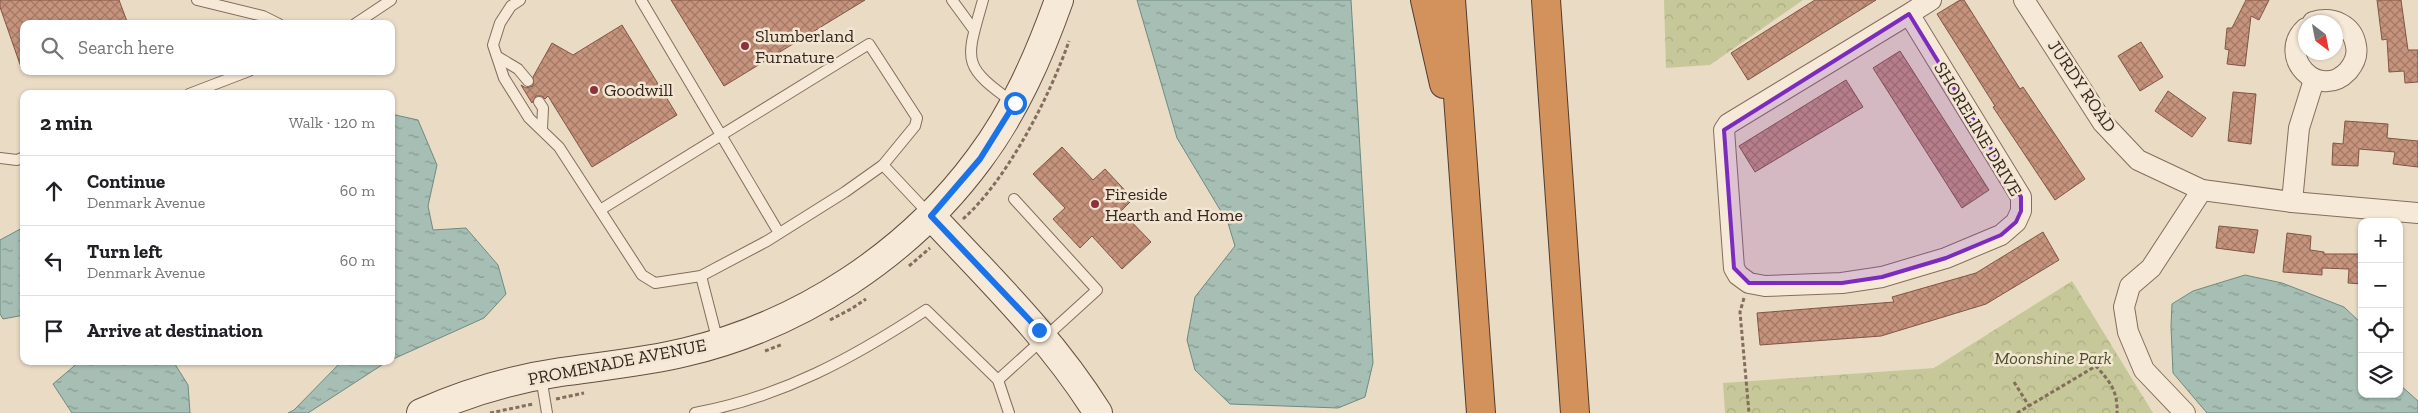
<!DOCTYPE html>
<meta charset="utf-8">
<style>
body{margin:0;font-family:"Zilla Slab",serif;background:#f6f6f6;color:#202124}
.controls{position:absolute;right:15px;bottom:15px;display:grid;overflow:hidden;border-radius:10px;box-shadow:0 1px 4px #0004}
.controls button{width:45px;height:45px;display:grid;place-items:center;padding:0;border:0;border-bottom:1px solid #e0e0e0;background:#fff;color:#202124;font:25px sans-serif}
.compass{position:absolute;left:2298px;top:15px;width:45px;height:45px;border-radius:50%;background:#fff;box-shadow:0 1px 4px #0004;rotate:148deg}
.stop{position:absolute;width:15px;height:15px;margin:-11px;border:4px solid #1a73e8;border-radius:50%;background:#fff}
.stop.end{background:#1a73e8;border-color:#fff;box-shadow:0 1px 5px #0008}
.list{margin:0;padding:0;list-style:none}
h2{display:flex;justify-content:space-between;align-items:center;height:65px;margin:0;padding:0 20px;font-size:21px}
h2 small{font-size:16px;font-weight:400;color:#757577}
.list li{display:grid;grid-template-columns:32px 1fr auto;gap:15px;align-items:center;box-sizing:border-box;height:70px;padding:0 20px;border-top:1px solid #e0e0e0}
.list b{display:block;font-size:19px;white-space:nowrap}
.list p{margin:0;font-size:16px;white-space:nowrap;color:#757577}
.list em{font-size:16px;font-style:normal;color:#757577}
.icon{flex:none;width:28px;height:28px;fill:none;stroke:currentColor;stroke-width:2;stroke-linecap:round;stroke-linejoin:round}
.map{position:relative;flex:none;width:2418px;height:413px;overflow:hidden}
.search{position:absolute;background:#fff;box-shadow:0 1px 4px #0004;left:20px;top:20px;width:375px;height:55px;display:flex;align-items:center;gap:12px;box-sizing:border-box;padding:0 18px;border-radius:10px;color:#757577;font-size:19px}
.panel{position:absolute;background:#fff;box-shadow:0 1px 4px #0004;left:20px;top:90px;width:375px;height:275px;border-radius:10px}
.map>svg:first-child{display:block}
</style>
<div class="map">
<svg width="2418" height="413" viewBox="0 0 2418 413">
<defs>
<pattern id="forest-crowns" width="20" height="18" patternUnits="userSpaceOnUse" patternTransform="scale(1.25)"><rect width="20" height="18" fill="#c7c899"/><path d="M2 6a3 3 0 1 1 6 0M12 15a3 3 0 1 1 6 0" fill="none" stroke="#acac83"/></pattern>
<pattern id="water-ripples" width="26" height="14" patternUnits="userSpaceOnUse" patternTransform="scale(1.25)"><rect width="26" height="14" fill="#a6beb4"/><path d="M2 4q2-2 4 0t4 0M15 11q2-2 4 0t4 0" fill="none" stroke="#889a92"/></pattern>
<pattern id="building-cross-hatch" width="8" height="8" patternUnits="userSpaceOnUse" patternTransform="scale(1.25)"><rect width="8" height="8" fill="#c6937d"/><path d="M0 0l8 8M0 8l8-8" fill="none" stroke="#a27866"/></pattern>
</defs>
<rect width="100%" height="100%" fill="#eadbc4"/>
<g fill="url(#forest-crowns)">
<path d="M1664,0H1803L1710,65L1666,68Z"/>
<path d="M2072,281L2153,413H1725L1723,383L1934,368Z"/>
</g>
<g fill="url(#water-ripples)" stroke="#6d8b80">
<path d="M1137,0H1351L1373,363L1365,397L1338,408L1230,404L1195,370L1187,340L1195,297L1235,246L1228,223L1177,138Z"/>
<path d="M391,114L418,120L437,165L428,206L433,230L466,228L498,265L506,294L484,318L391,360Z"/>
<path d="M24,227V315L3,319L0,314V240Z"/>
<path d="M2245,275L2282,283L2344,307L2362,324V394H2399V384L2418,401V413H2207L2173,373L2171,326L2172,304L2193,291Z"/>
<path d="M80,361H173L188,385L190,413H72L53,384Z"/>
<path d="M342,361H388L308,413H288L294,410Z"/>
</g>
<g fill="url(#building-cross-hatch)" stroke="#815544">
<path d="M0,0H119L128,24H24V69L22,70L0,7Z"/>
<path d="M671,0H865L724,86Z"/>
<path d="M1815,0H1876L1748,80L1731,53Z"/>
<path d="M1960,0H1964L2020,89L2023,87L2085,179L2055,200L1993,107L1995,106L1937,14Z"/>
<path d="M2246,0H2269L2259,20L2251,16L2245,66L2227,64L2229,50L2225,49L2227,28H2232Z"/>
<path d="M2377,0H2401L2408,50H2418V82L2405,83L2404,71L2389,72L2387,39L2382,40Z"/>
<path d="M622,25L677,115L592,167L548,96L545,99L542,96H536L532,103L521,85L526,88L533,86V77L552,43L573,55Z"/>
<path d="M2141,42L2163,77L2140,91L2118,56Z"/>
<path d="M1900,51L1989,190L1962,208L1873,68Z"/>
<path d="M1846,80L1863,107L1755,172L1739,146Z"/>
<path d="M2168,91L2206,118L2192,137L2155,111Z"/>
<path d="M2233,92L2256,94L2251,144L2228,141Z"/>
<path d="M2345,121L2388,124L2387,138L2418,141V167L2393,164L2395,152L2359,149L2358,166L2332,165L2333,143L2343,144Z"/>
<path d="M1062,147L1093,180L1105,169L1133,199L1121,211L1151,242L1122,269L1092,236L1080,248L1053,219L1065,208L1033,174Z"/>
<path d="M2219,226L2258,230L2254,253L2216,248Z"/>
<path d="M2043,232L2059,260L1986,304L1881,336L1760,345L1757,313L1894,302L1892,297L1976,273Z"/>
<path d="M2287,233L2311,236L2310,250L2324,252V254H2362V284L2348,283L2349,269L2322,268V275L2283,272Z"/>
</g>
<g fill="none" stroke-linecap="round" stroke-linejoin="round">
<defs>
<g id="lane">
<path d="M197,0L263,16L279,24"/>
<path d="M520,0L511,6L500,23L493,45L504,78L529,118L559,147L642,275L655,283L701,276L767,241L845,192L883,165L915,126L917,118L869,44L600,210"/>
<path d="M641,0L779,233"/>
<path d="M952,0L974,30"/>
<path d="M983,0C966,61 960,65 1014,103"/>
<path d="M355,24L391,0"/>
<path d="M498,57L518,69L528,81"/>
<path d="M189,94L249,71"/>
<path d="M539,102L543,108L542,129"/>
<path d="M0,158L17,160L24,157"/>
<path d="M883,165L929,214"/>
<path d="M701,276L718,342"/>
<path d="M541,377L547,413"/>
<path d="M998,380L1097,290L1014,199"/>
<path d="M695,413C782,397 853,358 926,310L998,380L1009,413"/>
</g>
<g id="street">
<path d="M2024,0L2103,123L2138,160L2202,190L2292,202L2418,213"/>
<path d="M1909,14L2021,197V211L2016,222L2001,235L1946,258L1882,277L1842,283L1765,286L1749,283L1738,275L1734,268L1724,130L1728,124L1909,14L1931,0"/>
<path d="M2306,28C2275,56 2319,102 2348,71C2354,64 2358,56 2356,46C2353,25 2333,16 2313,22"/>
<path d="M2292,202L2299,128L2314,80"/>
<path d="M2185,413L2144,370L2128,332L2124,307L2130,286L2151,268L2202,190"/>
</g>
<g id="secondary">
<path d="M931,216C990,279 1052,339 1098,413"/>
<path d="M421,413C466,393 513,379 561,372C603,366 645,362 686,352C801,325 909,254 979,159C1015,111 1039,56 1059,0"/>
</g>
<g id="highway">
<path d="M1425,0L1444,84"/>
<path d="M1451,0L1481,413"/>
<path d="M1546,0L1575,413"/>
</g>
</defs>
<use href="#lane" stroke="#846d5c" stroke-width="12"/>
<use href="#street" stroke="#846d5c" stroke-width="22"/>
<use href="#secondary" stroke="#654e3f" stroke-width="30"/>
<use href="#highway" stroke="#523c30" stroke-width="30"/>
<g stroke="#846d5c" stroke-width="3" stroke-dasharray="4 2.5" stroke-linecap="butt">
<path d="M963,219C1007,180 1050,96 1069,41"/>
<path d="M909,266L930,248"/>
<path d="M1744,298L1740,312L1749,413"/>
<path d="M830,320L851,309L866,299"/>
<path d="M765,351L783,344"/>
<path d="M2014,382L2029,406"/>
<path d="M556,399L584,393"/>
<path d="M490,413L533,404"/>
<path d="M2017,413L2096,366C2110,382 2118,391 2117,413"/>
</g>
<use href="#lane" stroke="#f6e9d7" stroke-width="10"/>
<use href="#street" stroke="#f6e9d7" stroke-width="20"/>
<use href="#secondary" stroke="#f6e9d7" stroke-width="28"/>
<use href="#highway" stroke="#d3915b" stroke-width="28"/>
</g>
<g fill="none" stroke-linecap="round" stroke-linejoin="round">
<path stroke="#1a73e8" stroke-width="6" d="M1015,103L980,159L931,216L1039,330"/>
</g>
<path fill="#7b2cbf" fill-opacity="0.2" stroke="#7b2cbf" stroke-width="4" stroke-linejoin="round" d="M1909,14L2021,197V211L2016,222L2001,235L1946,258L1882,277L1842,283H1749L1734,268L1724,130Z"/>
<g fill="#8e313c" stroke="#f2e6d3" stroke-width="2">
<circle cx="745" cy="46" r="5"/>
<circle cx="594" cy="90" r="5"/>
<circle cx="1095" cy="204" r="5"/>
</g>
<g text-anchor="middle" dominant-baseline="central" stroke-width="5" stroke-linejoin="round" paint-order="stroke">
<g font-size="18" fill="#35271f" stroke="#f2e6d3" text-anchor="start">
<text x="755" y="36">Slumberland<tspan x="755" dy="21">Furnature</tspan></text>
<text x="604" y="90">Goodwill</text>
<text x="1105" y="194">Fireside<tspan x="1105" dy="21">Hearth and Home</tspan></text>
</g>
<g font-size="18" fill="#35271f" stroke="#f2e6d3">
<text transform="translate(2082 86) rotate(56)">JURDY ROAD</text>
<text transform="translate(1978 129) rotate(59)">SHORELINE DRIVE</text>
<text transform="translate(617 362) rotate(-11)">PROMENADE AVENUE</text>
</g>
<g font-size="18" font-style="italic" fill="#4a5027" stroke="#f2e6d3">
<text x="2053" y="358">Moonshine Park</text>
</g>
</g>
</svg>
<div class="controls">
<button>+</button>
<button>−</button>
<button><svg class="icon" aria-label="locate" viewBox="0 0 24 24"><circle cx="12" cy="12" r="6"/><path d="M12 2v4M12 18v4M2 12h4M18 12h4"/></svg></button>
<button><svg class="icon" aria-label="layers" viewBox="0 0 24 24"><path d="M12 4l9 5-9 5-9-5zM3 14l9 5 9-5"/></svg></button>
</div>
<svg class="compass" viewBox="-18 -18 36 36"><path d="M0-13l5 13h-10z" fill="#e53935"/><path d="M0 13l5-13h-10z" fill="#757577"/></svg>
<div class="stop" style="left:1015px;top:103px"></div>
<div class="stop end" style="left:1039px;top:330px"></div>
<div class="search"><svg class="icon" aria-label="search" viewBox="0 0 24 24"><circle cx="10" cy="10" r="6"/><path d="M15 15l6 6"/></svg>Search here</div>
<section class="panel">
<h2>2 min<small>Walk · 120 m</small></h2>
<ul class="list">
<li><svg class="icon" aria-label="ahead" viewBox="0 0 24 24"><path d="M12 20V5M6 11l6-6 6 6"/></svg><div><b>Continue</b><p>Denmark Avenue</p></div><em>60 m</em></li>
<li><svg class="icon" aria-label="left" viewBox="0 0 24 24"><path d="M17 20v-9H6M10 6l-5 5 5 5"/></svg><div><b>Turn left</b><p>Denmark Avenue</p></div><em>60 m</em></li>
<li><svg class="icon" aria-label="arrive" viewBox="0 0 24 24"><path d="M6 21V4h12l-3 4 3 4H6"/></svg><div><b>Arrive at destination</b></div></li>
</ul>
</section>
</div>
